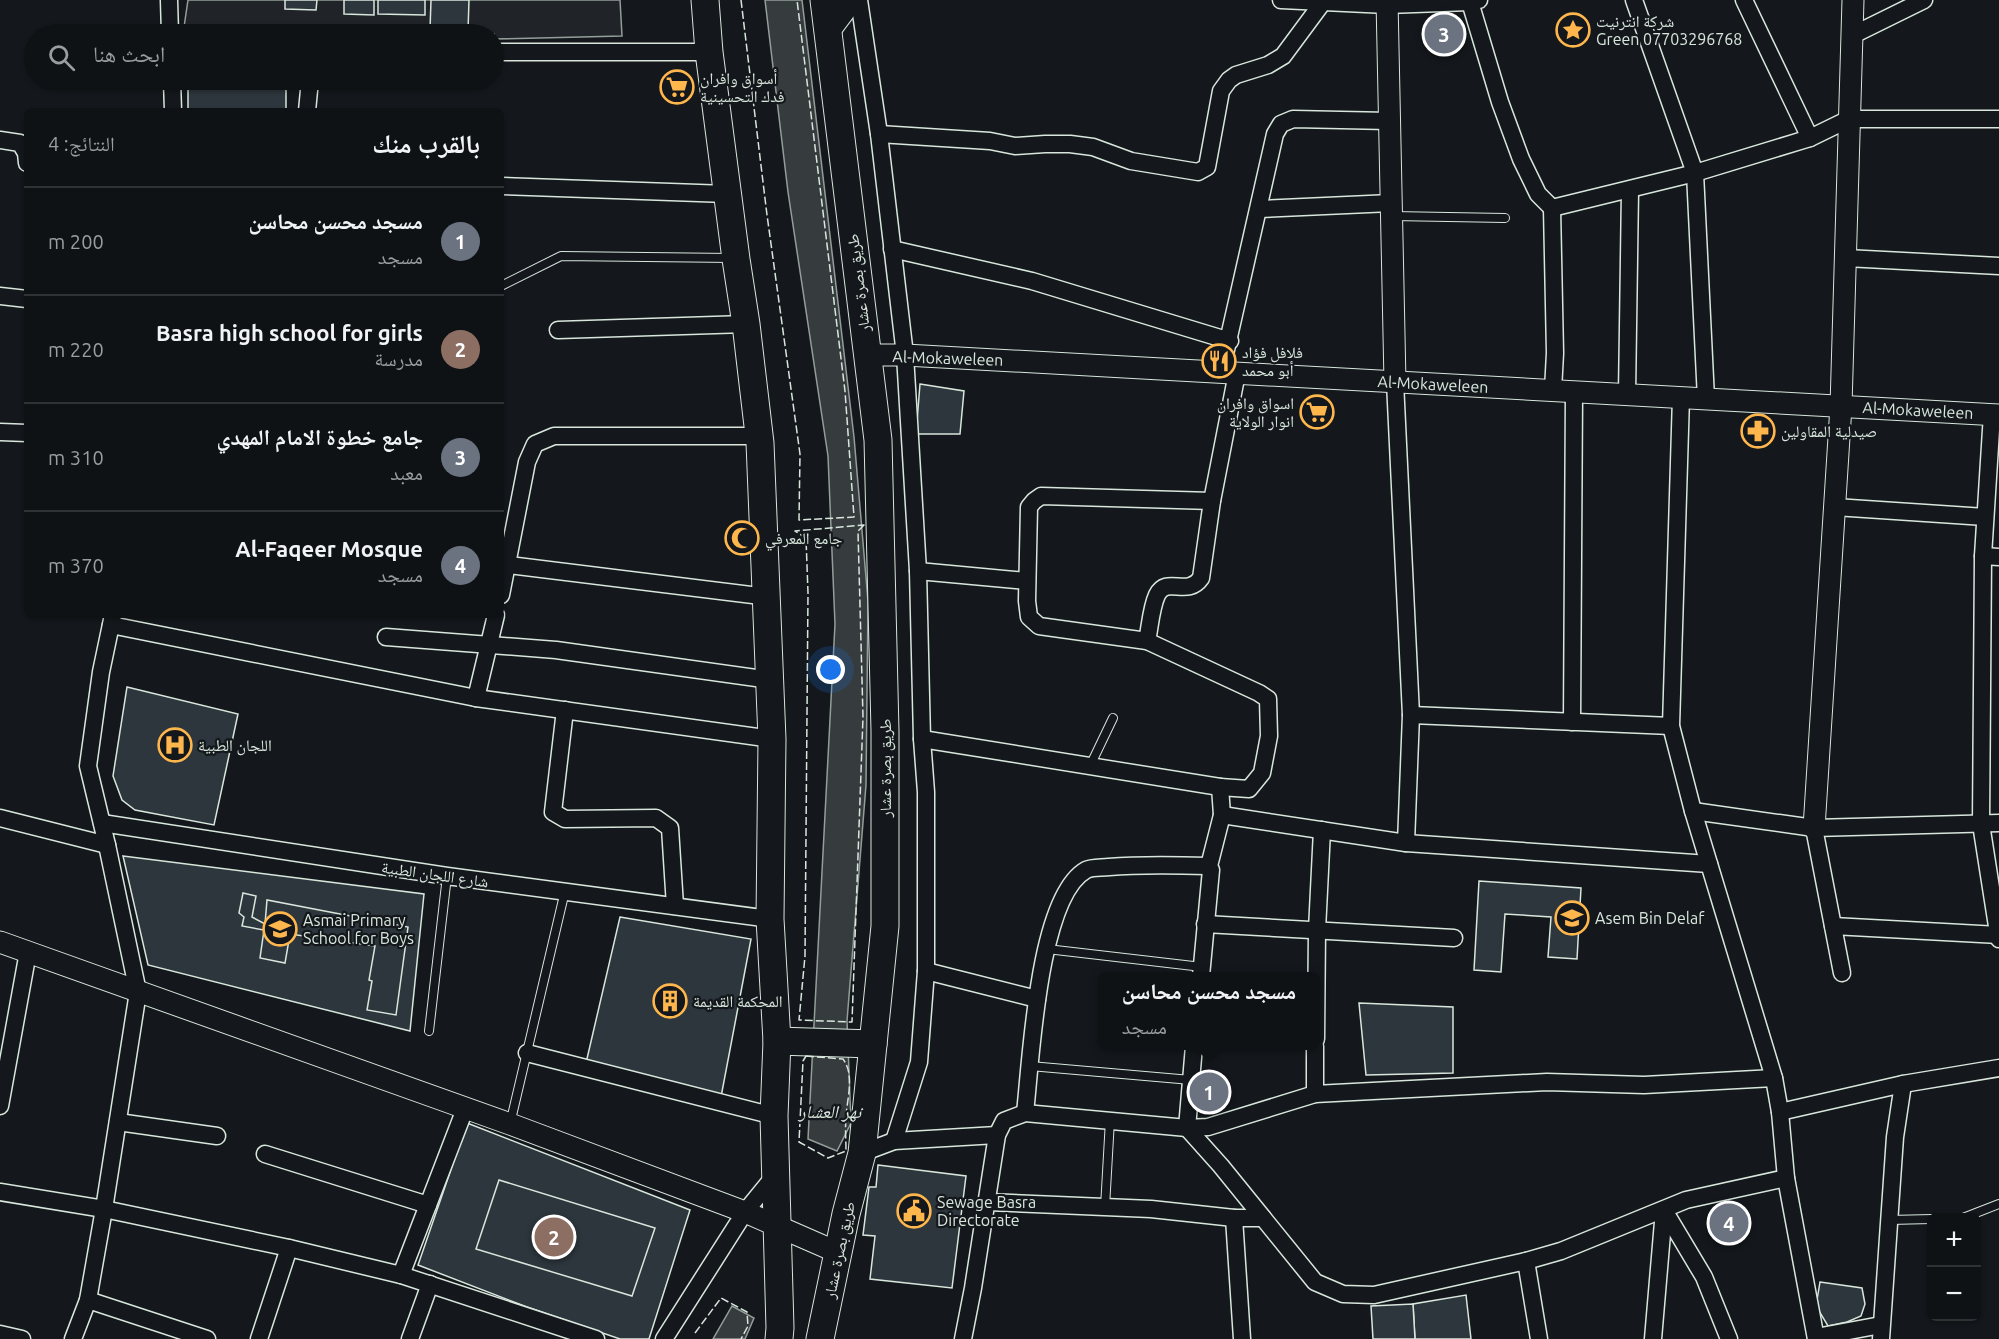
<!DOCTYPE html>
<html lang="ar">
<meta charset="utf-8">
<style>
body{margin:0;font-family:Ubuntu,"Noto Naskh Arabic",sans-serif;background:#1d2022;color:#f1f3f6;direction:rtl}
.controls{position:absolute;right:18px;bottom:18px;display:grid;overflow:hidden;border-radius:9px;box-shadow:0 2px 4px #0004}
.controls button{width:54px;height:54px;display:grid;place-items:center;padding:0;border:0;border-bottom:2px solid #2f3234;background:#0f1215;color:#f1f3f6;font:30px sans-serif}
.you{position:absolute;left:831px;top:670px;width:21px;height:21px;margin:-15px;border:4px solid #fff;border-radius:50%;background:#1a73e8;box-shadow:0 0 0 9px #1a73e833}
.badge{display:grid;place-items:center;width:39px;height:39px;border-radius:50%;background:#ffb74d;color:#fff;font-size:20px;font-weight:700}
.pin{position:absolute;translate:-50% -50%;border:3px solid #fff;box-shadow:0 2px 6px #0006}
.popup{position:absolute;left:1098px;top:972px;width:222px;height:78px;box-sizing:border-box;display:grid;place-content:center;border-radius:9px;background:#0f1215;filter:drop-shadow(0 2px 4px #0005);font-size:20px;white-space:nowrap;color:#9b9ea0}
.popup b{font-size:22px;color:#f1f3f6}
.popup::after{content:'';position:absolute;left:50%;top:100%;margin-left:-12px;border:12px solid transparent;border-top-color:#0f1215}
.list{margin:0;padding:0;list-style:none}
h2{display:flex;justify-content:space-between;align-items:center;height:78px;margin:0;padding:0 24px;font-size:26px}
h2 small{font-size:20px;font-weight:400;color:#9b9ea0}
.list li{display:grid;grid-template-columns:39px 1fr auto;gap:18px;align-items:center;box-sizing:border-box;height:108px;padding:0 24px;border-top:2px solid #2f3234}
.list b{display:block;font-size:22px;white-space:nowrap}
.list p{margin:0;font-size:20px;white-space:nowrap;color:#9b9ea0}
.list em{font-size:20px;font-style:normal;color:#9b9ea0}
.icon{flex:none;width:33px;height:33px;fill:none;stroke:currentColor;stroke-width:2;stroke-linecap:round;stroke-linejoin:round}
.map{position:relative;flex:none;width:1999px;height:1339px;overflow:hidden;direction:ltr}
.search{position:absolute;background:#0f1215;box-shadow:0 2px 4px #0004;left:24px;top:24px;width:480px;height:66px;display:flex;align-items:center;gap:15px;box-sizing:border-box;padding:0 21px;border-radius:33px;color:#9b9ea0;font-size:22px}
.panel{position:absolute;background:#0f1215;box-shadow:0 2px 4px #0004;left:24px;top:108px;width:480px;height:510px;border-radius:9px;direction:rtl}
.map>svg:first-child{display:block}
</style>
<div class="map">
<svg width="1999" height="1339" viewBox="0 0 1999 1339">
<rect width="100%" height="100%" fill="#14181c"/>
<path fill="#202428" stroke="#939e99" stroke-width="1.5" d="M188,0H620L622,36L494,39V34H183Z"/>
<g fill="#363b3e" stroke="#939e99" stroke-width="1.5">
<path d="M765,0H802L854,437L868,601L866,785L847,1021L851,1123L837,1151L808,1139L835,624L828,456L788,192Z"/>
<path d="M732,1306L754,1318L745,1339H713Z"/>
</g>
<g fill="#2c363c" stroke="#d8e6dc" stroke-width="1.5">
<path d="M285,0H317L316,10L285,9Z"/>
<path d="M344,0H374V15L344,14Z"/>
<path d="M378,0H425V15L378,14Z"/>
<path d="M431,0H469L468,31L430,30Z"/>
<rect x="188" y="80" width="98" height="31"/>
<path d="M920,384L964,391L960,434H916Z"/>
<path d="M127,687L238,714L214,825L135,810L122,800L113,776Z"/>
<path d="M123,856L424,894L410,1031L148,965Z"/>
<path d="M1479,881L1581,888L1577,959L1548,957L1551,917L1505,914L1501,972L1474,970Z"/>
<path d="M243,893L256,896L252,917L265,924L267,900L408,927L396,1015L367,1010L372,981L369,980L375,946L290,934L285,963L260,958L264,930L242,926L244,917L239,913Z"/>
<path d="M620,917L751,939L721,1097L586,1063Z"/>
<path d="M1359,1003L1453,1007V1073L1366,1075Z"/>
<path d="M467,1123L690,1210L649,1339H620L527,1307L418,1265Z"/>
<path d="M878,1165L966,1176L952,1288L870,1279L875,1236L863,1235L869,1187H876Z"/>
<path d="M499,1180L655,1228L632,1296L476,1249Z"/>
<path d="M1820,1282L1862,1288L1865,1304L1861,1316L1847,1322L1828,1326L1816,1306Z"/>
<path d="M1466,1295L1471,1339H1415L1413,1304Z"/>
<path d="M1413,1304L1415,1339H1373L1371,1306Z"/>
</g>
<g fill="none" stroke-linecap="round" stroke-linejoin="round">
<defs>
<g id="service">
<path d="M1392,216L1505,218"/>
<path d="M501,286L561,256L732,258"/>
<path d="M1090,766L1113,718"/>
<path d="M1047,949L1202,967"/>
<path d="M429,1031L447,876"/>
<path d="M1030,1066L1191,1080"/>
<path d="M510,1124L565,891"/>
<path d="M1105,1207L1110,1120"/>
<path d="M1963,1218L1999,1204"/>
<path d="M1889,1220L1932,1219"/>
</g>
<g id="minor">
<path d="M169,0L170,34"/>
<path d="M859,0L879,134L905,355L918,571L922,739L926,792V971L919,1062L894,1141"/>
<path d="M1281,0L1387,5L1470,2L1479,0"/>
<path d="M1634,0L1695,173L1706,399"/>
<path d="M1744,0L1810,138"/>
<path d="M1470,2L1500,102L1521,159L1538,194L1552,208"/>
<path d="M1853,35L1924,0"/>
<path d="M494,52H709"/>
<path d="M172,80L173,111"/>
<path d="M307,111L310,80"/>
<path d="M879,134L990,141L1015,146L1045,144H1070L1093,147L1131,161L1198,172L1207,167L1221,91L1229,80L1236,75L1268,65L1283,56L1323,2"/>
<path d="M0,140L20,143L26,153L27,163"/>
<path d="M501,186L727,194"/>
<path d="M1259,209L1391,203"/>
<path d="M892,249L1032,281L1230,341"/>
<path d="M1846,258L1999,266"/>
<path d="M0,296L27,299"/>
<path d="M558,330L746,324"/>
<path d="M1221,372L1275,134L1281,124L1293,119L1389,121"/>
<path d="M1395,382L1411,715L1406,843"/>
<path d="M1553,390L1555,353L1552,208L1695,173L1810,138L1849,119H1999"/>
<path d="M1627,395L1630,190"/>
<path d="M1681,397L1671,726L1693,811L1774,1078L1780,1112L1786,1178L1816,1339"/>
<path d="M1992,414L1983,556L1981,824L1999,939"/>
<path d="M0,432L27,433"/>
<path d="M1212,501L1041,496L1034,501L1029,507L1027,601L1029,617L1039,626L1147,641L1259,693L1268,699L1269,736L1262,773L1249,789L1220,787"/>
<path d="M1835,507L1985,517"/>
<path d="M1983,556L1999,557"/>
<path d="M501,564L768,597"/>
<path d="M918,571L1027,581"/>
<path d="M501,595L527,462L535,444L554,436H760"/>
<path d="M111,625L476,698L772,739"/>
<path d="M386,637L556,650L770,680"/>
<path d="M1147,641C1150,627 1151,608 1157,595C1167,575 1187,598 1201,578L1212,501L1237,373"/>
<path d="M476,698L496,615"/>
<path d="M565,710L553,812L565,819L656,818L670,828L675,906"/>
<path d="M1411,715L1671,726"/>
<path d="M1572,722L1574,392"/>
<path d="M922,739L1220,787L1222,815L1209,866L1211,870L1201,976"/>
<path d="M1693,811L1814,828L1999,823"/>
<path d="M1222,815L1406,843L1709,864"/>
<path d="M0,818L107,845"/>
<path d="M102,823L447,876L770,919"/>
<path d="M1814,828L1842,973"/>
<path d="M1205,924L1454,938"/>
<path d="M1833,926L1999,935"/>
<path d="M926,971L1037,999"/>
<path d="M1316,1039L1317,930L1322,830"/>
<path d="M1194,1046L1187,1128L1221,1166L1315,1282L1343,1294L1374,1295L1526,1261L1561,1251L1686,1200L1786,1178"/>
<path d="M527,1053L774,1116"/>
<path d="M1315,1094V1046"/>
<path d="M0,1106L28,952"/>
<path d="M1780,1112L1903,1084L1999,1068"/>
<path d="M1025,1113C1031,1060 1038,897 1086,870C1092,867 1102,868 1109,867C1142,864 1175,865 1209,866"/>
<path d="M118,1122L217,1136"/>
<path d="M862,1153L894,1141L997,1135"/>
<path d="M265,1154L428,1205"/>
<path d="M0,1192L104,1209L289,1248L401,1275L596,1339"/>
<path d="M987,1202L1151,1209L1234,1218H1263"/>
<path d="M1664,1210L1704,1277L1729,1339"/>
<path d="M1234,1218L1242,1339"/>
<path d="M1526,1261L1539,1339"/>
<path d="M401,1275L465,1109"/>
<path d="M88,1300L207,1339"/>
<path d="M0,1334L22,1339"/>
<path d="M1816,1337L1881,1325"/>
<path d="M73,1339L88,1300L104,1209L138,992L107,845L88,766L101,672L113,615"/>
<path d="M259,1339L289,1248"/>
<path d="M410,1339L430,1284"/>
<path d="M664,1339L745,1212L776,1174"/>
<path d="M963,1339L973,1288L997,1135L1004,1121L1025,1113L1187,1128L1208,1127L1315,1094L1547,1082L1644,1085L1774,1078"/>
<path d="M1653,1339L1664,1210"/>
<path d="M1881,1339L1895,1137L1903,1084"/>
</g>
<g id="tertiary">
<path d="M1387,0L1395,382"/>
<path d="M867,355H905L1999,415"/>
<path d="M1814,828L1841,406L1853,0"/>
<path d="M0,942L510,1124L745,1212L839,1253"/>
</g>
<g id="primary">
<path d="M705,0L709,52L736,259L746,324L760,443L772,739L770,919L777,1041L774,1116L780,1328L779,1339"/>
<path d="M828,28L849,0"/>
<path d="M777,1041L873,1044"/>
<path d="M820,1339L846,1214L862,1153L885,926V731L878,440L824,0"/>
</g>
</defs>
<use href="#service" stroke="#d8e6dc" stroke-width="10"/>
<use href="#minor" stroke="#d8e6dc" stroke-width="19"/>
<use href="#tertiary" stroke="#d8e6dc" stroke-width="23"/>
<use href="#primary" stroke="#d8e6dc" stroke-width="29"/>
<use href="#service" stroke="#14181c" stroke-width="8"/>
<use href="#minor" stroke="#14181c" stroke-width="16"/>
<use href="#tertiary" stroke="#14181c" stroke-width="21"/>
<use href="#primary" stroke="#14181c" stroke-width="27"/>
<g stroke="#d8e6dc" stroke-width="1.5" stroke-dasharray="8 3" stroke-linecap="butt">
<path d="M741,0L767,215L800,454L799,520L854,517L845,391L797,0"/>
<path d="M864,525L858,531L863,717L852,1022L799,1020L805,956L808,593L806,538L795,531Z"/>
<path d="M806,1056L843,1059C855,1075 847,1098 846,1117C845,1128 846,1140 846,1151L828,1158L799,1142L803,1061Z"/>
<path d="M695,1333L721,1298L747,1312L748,1326L741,1339"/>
</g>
</g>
<defs>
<symbol id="sight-ring" viewBox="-11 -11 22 22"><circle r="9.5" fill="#14181c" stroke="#ffb74d" stroke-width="1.5"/><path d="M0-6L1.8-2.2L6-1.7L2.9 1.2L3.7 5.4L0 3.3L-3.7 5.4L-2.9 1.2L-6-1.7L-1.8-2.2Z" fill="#ffb74d"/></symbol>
<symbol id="supermarket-ring" viewBox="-11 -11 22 22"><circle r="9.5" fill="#14181c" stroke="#ffb74d" stroke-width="1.5"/><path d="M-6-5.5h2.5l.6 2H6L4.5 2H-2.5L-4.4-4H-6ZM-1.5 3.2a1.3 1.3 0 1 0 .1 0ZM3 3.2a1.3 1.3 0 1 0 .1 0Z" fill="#ffb74d"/></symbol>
<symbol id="restaurant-ring" viewBox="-11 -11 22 22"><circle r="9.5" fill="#14181c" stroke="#ffb74d" stroke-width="1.5"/><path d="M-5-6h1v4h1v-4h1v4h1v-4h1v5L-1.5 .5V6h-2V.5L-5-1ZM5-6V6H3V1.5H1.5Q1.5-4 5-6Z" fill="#ffb74d"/></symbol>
<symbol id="pharmacy-ring" viewBox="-11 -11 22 22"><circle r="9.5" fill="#14181c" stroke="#ffb74d" stroke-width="1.5"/><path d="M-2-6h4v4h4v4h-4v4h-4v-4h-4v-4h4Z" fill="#ffb74d"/></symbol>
<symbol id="mosque-ring" viewBox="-11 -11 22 22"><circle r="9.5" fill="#14181c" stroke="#ffb74d" stroke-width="1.5"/><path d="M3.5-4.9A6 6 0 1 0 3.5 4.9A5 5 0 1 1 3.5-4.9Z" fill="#ffb74d"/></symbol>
<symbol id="hospital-ring" viewBox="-11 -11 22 22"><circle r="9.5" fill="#14181c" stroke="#ffb74d" stroke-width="1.5"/><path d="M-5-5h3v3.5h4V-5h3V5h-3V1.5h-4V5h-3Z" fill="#ffb74d"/></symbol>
<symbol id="school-ring" viewBox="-11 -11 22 22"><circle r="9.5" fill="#14181c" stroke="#ffb74d" stroke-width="1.5"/><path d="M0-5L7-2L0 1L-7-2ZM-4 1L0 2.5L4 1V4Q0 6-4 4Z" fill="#ffb74d"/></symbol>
<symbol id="building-ring" viewBox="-11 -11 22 22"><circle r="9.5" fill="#14181c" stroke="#ffb74d" stroke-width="1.5"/><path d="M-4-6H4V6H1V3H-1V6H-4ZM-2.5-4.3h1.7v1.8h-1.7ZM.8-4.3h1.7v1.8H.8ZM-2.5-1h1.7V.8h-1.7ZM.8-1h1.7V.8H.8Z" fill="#ffb74d"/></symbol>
<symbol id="civic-ring" viewBox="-11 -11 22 22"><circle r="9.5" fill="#14181c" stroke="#ffb74d" stroke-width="1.5"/><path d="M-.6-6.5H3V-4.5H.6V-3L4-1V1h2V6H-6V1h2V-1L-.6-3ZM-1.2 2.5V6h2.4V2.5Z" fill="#ffb74d"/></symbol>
</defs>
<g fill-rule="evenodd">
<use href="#sight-ring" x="1554" y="11" width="38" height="38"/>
<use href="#supermarket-ring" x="658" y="68" width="38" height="38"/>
<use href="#restaurant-ring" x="1200" y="342" width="38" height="38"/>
<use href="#supermarket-ring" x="1298" y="393" width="38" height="38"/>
<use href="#pharmacy-ring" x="1739" y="412" width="38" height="38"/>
<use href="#mosque-ring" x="723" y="519" width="38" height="38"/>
<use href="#hospital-ring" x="156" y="726" width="38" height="38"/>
<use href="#school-ring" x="1553" y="899" width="38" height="38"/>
<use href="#school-ring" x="261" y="910" width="38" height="38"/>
<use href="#building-ring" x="651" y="982" width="38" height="38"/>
<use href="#civic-ring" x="895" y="1192" width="38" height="38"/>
</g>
<g text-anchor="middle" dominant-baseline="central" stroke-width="4.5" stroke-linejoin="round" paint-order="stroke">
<g font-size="16" fill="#d8e6dc" stroke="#14181c" text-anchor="start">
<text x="1596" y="21">شركة انترنيت<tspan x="1596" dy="18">Green 07703296768</tspan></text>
<text x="700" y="78">أسواق وافران<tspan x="700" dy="18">فدك التحسينية</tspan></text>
<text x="1242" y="352">فلافل فؤاد<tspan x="1242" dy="18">أبو محمد</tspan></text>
<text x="1294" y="403" text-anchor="end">اسواق وافران<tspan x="1294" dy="18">انوار الولاية</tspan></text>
<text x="1781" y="431">صيدلية المقاولين</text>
<text x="765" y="538">جامع المعرفي</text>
<text x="198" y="745">اللجان الطبية</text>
<text x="1595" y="918">Asem Bin Delaf</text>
<text x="303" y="920">Asmai Primary<tspan x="303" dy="18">School for Boys</tspan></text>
<text x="693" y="1001">المحكمة القديمة</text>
<text x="937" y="1202">Sewage Basra<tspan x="937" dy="18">Directorate</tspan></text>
</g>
<g font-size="16" fill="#d8e6dc" stroke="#14181c">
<text transform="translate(858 283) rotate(-97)">طريق بصرة عشار</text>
<text transform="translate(948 358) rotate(2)">Al-Mokaweleen</text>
<text transform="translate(1433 384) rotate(3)">Al-Mokaweleen</text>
<text transform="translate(1918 410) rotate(3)">Al-Mokaweleen</text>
<text transform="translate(885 768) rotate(-90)">طريق بصرة عشار</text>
<text transform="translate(435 874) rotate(8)">شارع اللجان الطبية</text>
<text transform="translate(839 1250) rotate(-78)">طريق بصرة عشار</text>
</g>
<g font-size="18" font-style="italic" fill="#d8e6dc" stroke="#14181c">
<text x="830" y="1111">نهر العشار</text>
</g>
</g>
</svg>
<div class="controls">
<button>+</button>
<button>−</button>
</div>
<div class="you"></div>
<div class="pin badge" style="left:1209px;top:1092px;background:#6b7280">1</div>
<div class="popup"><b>مسجد محسن محاسن</b>مسجد</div>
<div class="pin badge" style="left:554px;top:1237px;background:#8d6e63">2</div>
<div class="pin badge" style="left:1444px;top:34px;background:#6b7280">3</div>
<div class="pin badge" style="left:1729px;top:1223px;background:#6b7280">4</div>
<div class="search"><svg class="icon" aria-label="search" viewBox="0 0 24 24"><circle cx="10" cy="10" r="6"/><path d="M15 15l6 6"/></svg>ابحث هنا</div>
<section class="panel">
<h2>بالقرب منك<small>النتائج: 4</small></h2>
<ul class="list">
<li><span class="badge" style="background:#6b7280">1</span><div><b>مسجد محسن محاسن</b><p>مسجد</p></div><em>200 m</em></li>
<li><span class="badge" style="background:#8d6e63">2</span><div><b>Basra high school for girls</b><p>مدرسة</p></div><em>220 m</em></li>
<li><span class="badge" style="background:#6b7280">3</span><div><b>جامع خطوة الامام المهدي</b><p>معبد</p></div><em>310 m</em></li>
<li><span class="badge" style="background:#6b7280">4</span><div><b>Al-Faqeer Mosque</b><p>مسجد</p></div><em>370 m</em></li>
</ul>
</section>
</div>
